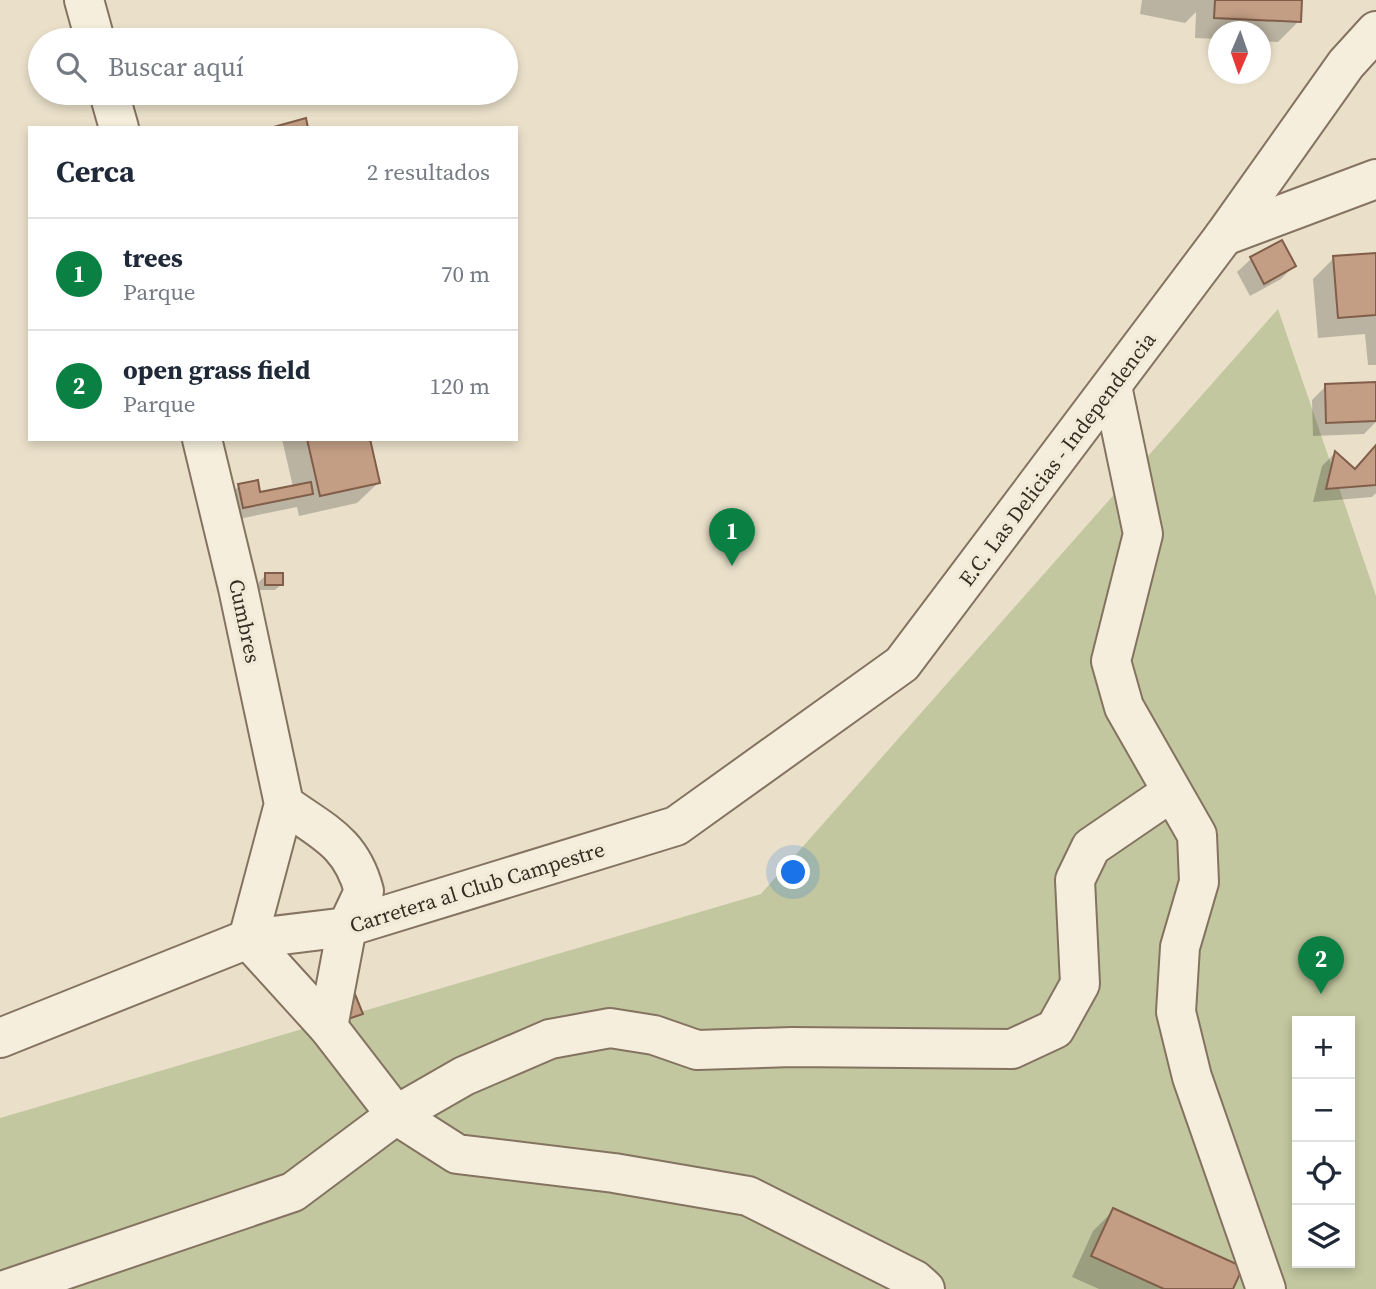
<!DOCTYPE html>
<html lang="es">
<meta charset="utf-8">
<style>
body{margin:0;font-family:"Source Serif 4",serif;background:#f6f6f7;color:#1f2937}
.controls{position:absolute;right:21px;bottom:21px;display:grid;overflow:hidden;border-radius:0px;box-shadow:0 4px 10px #0003}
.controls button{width:63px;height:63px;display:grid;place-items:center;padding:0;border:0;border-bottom:2px solid #e0e1e3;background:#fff;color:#1f2937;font:35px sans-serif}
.compass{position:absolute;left:1208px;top:21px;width:63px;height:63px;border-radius:50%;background:#fff;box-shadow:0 4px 10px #0003;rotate:182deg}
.you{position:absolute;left:794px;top:873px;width:24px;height:24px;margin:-18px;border:5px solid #fff;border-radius:50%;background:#1a73e8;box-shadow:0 0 0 10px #1a73e833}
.badge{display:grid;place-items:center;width:46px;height:46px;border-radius:50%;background:#0b8043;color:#fff;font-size:23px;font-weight:700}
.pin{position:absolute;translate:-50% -58px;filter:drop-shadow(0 2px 4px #0008)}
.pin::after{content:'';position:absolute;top:37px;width:24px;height:21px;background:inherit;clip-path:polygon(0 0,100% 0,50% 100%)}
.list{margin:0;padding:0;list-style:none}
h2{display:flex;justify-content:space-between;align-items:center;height:91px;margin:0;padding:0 28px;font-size:30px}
h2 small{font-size:23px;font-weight:400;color:#747a83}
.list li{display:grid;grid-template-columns:46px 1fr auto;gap:21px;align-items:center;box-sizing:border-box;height:112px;padding:0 28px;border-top:2px solid #e0e1e3}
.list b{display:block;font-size:26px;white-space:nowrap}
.list p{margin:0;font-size:23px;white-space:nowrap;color:#747a83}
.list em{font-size:23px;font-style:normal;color:#747a83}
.icon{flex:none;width:38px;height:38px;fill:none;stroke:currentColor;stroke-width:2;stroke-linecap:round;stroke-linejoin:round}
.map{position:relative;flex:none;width:1376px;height:1289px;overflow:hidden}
.search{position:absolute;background:#fff;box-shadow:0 4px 10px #0003;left:28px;top:28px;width:490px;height:77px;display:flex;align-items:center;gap:18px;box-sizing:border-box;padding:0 24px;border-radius:38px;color:#747a83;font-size:26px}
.panel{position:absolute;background:#fff;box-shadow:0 4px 10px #0003;left:28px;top:126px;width:490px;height:315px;border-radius:0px}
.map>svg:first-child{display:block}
</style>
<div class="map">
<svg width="1376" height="1289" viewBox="0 0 1376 1289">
<rect width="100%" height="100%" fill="#eae0ca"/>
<path fill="#c2c79f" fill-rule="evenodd" d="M1278,309L1376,596V1289H0V1118L761,894ZM1297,1021H1350V1263H1297Z"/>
<g fill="#0003">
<path d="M1142,0H1300L1299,21L1278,42L1260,41V32H1218V39L1195,38L1196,12L1185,23L1140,14Z"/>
<path d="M1282,242L1294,266L1281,279L1250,296L1237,272L1251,259Z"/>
<path d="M1376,254V365H1368L1365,334L1318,338L1313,279L1334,258Z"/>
<path d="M1376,384V422L1364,434L1313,436L1312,400L1326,386Z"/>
<path d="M282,439H368L378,483L357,503L299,516L297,507L229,521L225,500L239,486L259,494L293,487Z"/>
<path d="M1376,446V493L1372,497L1313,502L1322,466L1335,453L1354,471Z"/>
<path d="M266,575L282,584L275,590H259V582Z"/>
<path d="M1114,1210L1231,1289H1099L1072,1277L1093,1231Z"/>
</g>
<g fill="#c39e84" stroke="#815e49" stroke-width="2">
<path d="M1215,0H1302L1301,22L1214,18Z"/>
<path d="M306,118L308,128H270Z"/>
<path d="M1282,240L1296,266L1264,284L1250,257Z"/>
<path d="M1376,253V315L1338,318L1333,256Z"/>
<path d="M1376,382V421L1326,423L1325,384Z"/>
<path d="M307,439H370L380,483L320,496Z"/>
<path d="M1376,445V485L1326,489L1335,451L1355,469Z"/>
<path d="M258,480L260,492L311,482L313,494L243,508L238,484Z"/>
<rect x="265" y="573" width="18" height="12"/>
<path d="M352,987L363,1014L345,1020Z"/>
<path d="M1113,1208L1243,1267L1233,1289H1164L1091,1256Z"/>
</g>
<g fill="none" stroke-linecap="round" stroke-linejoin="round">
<defs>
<g id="minor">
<path d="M84,0L95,40"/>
<path d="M109,93L119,128"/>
<path d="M1224,236L1376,179"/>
<path d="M1112,386L1143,534L1111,661L1124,707L1197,835L1199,882L1180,947L1176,1012L1192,1077L1266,1289"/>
<path d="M202,439L238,588L284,804L248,939L328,1027L396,1115L457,1154L614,1173L748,1196L915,1280L925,1289"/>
<path d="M284,804C323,832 351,842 364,891L347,927L328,1027"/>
<path d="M0,1038L248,939L347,927L676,826L902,664L1224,236L1346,64L1376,31"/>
<path d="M8,1289L293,1192L396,1115L464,1076L550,1039L610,1028L654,1035L697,1050L792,1047L1012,1049L1055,1029L1080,984L1075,880L1091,847L1170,793"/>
</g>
</defs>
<use href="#minor" stroke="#847360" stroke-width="42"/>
<use href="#minor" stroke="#f5eedc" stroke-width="38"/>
</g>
<g text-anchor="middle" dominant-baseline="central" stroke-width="7" stroke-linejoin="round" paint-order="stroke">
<g font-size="21" fill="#372c22" stroke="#f2ead8">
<text transform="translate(1057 459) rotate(-53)">E.C. Las Delicias - Independencia</text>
<text transform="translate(245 621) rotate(78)">Cumbres</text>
<text transform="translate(477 887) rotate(-17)">Carretera al Club Campestre</text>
</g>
</g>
</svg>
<div class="controls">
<button>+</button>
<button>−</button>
<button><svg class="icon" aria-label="locate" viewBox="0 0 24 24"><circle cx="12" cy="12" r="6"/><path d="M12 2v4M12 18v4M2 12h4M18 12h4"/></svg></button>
<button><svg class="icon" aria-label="layers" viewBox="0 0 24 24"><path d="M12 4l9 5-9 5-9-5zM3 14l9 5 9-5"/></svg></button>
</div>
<svg class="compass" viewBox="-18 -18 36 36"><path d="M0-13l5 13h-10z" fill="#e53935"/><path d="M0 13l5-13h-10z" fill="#747a83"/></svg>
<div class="you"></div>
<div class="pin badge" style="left:732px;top:566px">1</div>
<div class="pin badge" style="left:1321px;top:994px">2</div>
<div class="search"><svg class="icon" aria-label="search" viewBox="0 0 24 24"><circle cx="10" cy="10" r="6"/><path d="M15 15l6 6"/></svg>Buscar aquí</div>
<section class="panel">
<h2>Cerca<small>2 resultados</small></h2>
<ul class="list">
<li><span class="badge">1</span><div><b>trees</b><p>Parque</p></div><em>70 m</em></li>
<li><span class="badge">2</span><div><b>open grass field</b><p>Parque</p></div><em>120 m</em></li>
</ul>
</section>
</div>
